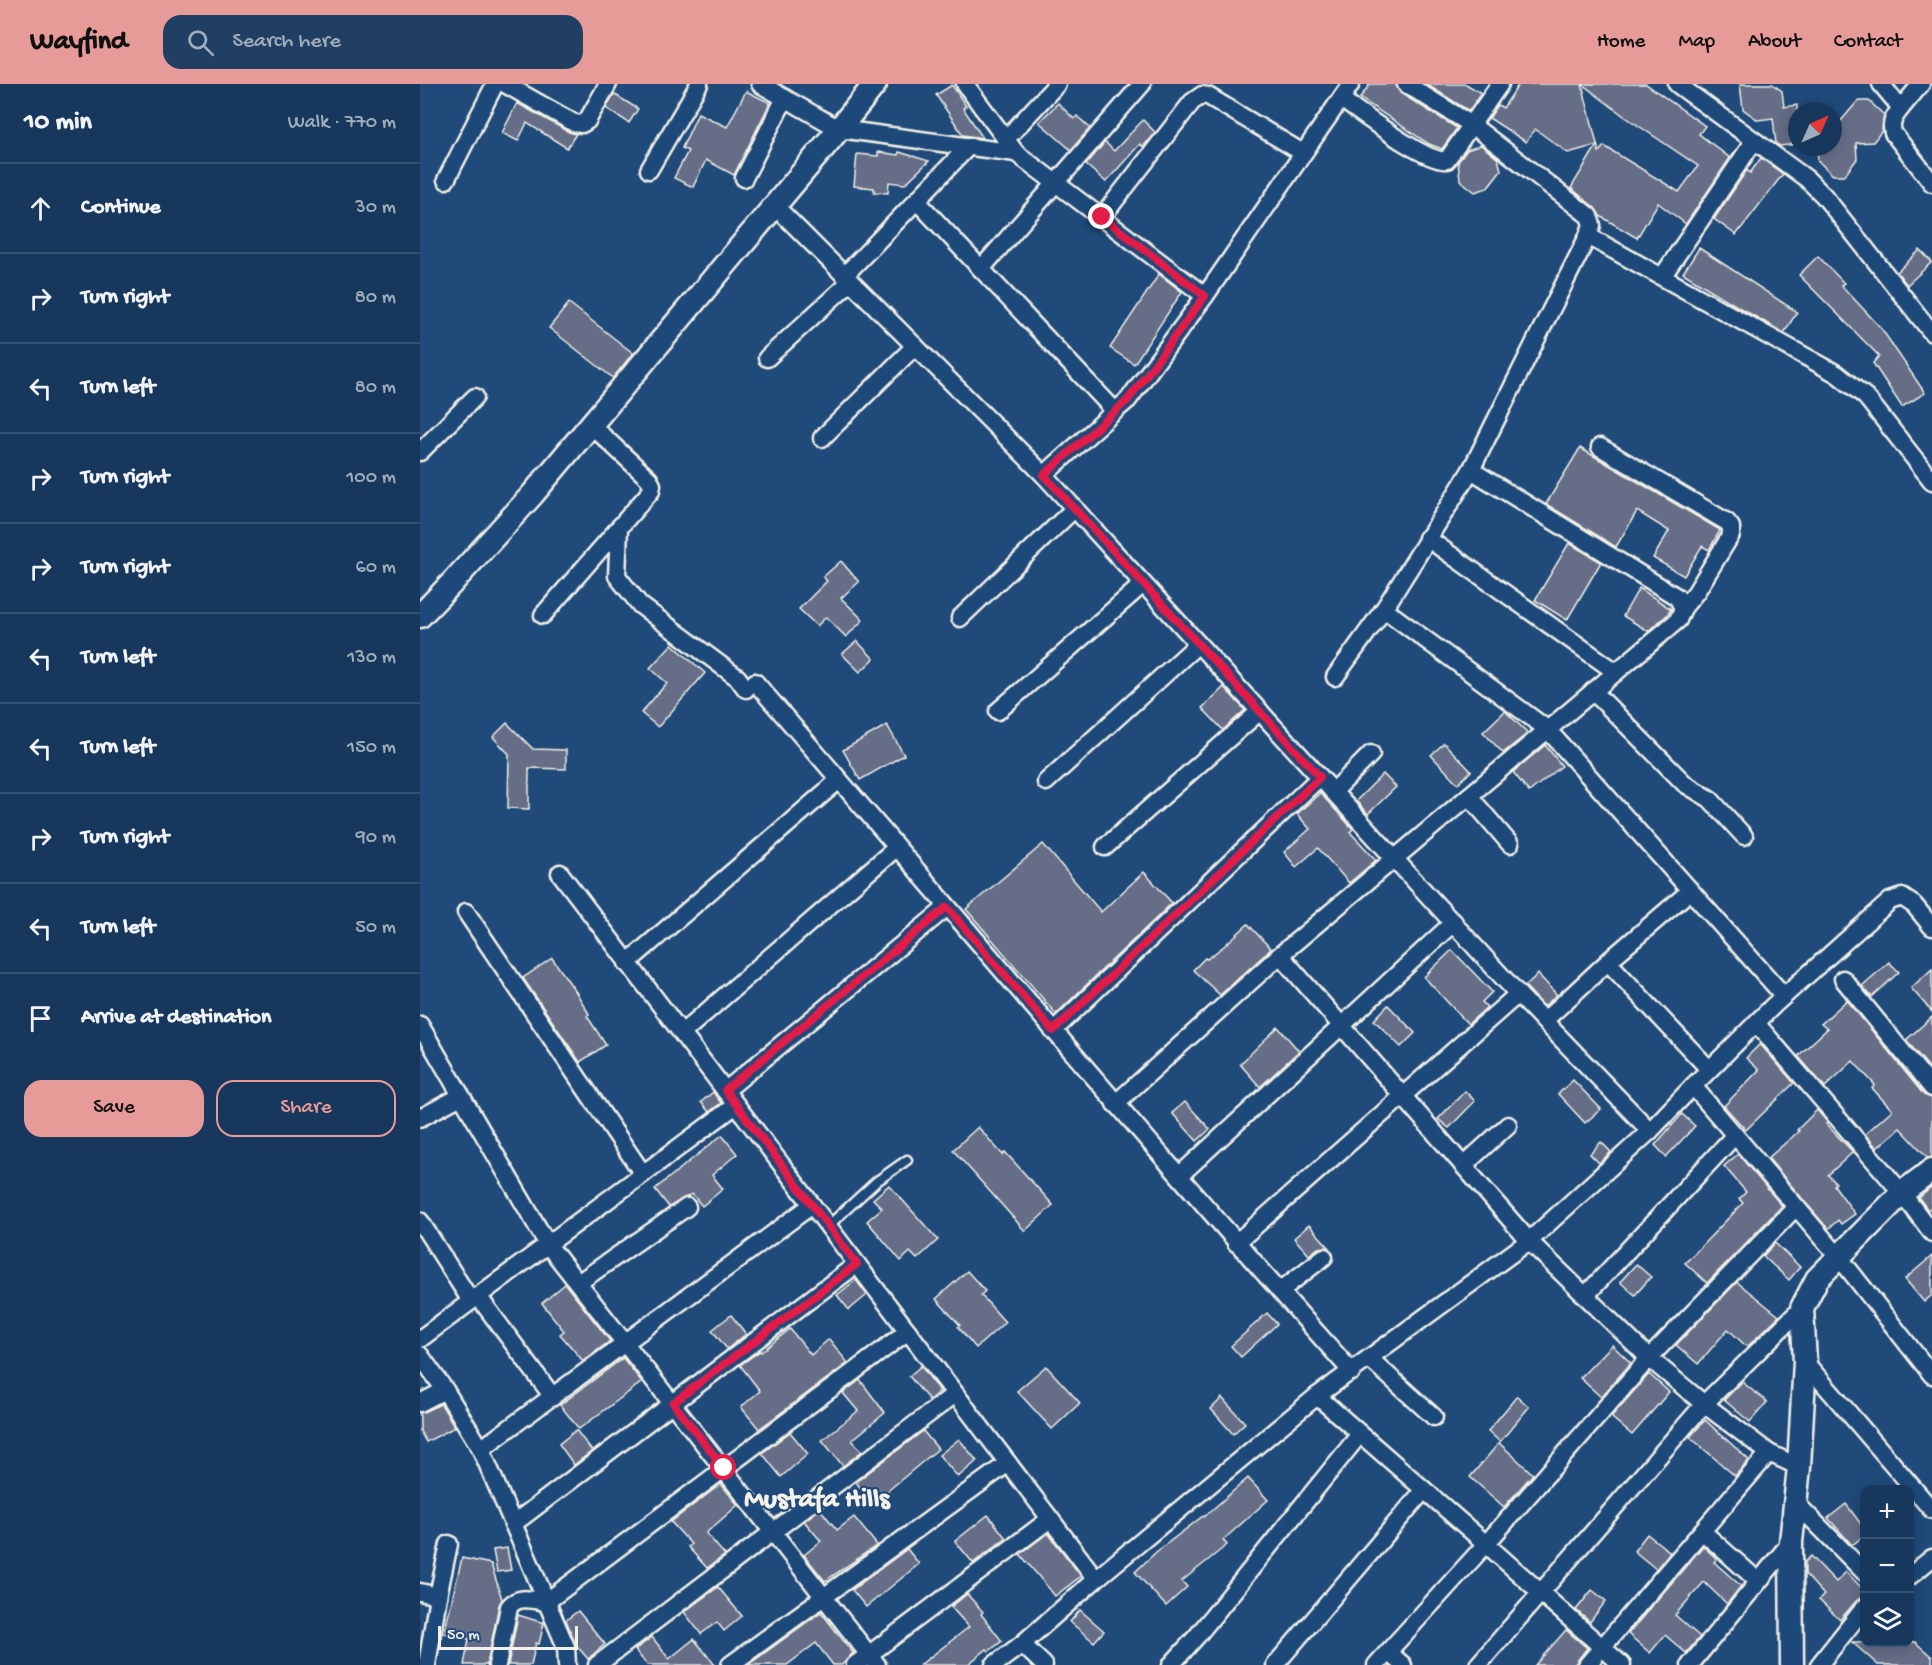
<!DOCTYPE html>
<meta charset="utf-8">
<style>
body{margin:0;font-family:"Gochi Hand",sans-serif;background:#203f62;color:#f1f3f6}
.controls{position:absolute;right:18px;bottom:18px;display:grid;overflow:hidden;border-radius:12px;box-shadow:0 3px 15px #0003}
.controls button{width:54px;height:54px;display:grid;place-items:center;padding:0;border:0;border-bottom:2px solid #365272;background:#17385c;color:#f1f3f6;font:30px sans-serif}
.compass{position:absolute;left:1368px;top:18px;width:54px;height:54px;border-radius:50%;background:#17385c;box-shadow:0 3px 15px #0003;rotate:45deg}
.scale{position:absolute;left:18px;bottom:15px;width:140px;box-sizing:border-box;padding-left:6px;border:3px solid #f4f1e8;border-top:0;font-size:16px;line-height:21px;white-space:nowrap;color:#f4f1e8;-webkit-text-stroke:4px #1f4a7a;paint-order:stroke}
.stop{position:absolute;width:18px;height:18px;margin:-14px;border:4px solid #e11d48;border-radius:50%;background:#fff}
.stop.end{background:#e11d48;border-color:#fff;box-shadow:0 2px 6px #0008}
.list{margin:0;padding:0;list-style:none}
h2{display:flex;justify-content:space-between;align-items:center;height:78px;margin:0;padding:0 24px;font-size:26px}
h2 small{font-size:20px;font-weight:400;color:#9eacbb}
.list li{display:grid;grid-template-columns:39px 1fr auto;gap:18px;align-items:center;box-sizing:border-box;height:90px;padding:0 24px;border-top:2px solid #365272}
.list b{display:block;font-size:22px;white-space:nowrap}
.list em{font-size:20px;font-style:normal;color:#9eacbb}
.actions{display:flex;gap:12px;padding:18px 24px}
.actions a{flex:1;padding:14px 0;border:2px solid #e69b98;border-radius:18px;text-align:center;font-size:21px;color:#e69b98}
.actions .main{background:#e69b98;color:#111}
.icon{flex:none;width:33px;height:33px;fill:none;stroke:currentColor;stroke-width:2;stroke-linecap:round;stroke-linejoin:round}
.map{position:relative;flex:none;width:1512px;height:1581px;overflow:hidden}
header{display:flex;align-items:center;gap:36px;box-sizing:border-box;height:84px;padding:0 30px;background:#e69b98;color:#111}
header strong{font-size:28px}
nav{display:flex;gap:33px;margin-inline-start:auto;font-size:21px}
.search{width:420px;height:54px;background:#203f62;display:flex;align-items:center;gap:15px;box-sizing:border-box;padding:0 21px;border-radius:18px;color:#9eacbb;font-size:22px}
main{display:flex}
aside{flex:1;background:#17385c}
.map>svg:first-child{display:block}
</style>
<header>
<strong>Wayfind</strong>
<div class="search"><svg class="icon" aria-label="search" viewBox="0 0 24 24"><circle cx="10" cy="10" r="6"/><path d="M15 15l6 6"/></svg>Search here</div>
<nav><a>Home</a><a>Map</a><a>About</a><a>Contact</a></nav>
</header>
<main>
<aside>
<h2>10 min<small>Walk · 770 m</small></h2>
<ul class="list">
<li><svg class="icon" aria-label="ahead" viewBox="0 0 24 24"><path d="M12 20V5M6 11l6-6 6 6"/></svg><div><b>Continue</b></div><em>30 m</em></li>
<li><svg class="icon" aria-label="right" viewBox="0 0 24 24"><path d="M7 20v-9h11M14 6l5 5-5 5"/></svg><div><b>Turn right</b></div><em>80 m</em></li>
<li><svg class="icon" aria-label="left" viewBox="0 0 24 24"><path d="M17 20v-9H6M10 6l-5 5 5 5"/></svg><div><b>Turn left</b></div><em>80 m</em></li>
<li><svg class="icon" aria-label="right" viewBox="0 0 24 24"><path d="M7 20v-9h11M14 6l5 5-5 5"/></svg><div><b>Turn right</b></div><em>100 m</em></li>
<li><svg class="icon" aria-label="right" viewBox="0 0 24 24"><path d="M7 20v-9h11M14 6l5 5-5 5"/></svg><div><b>Turn right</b></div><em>60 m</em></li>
<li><svg class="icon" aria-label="left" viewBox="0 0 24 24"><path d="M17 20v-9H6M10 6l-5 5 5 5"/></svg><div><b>Turn left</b></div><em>130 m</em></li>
<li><svg class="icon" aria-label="left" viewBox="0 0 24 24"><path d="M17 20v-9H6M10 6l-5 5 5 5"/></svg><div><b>Turn left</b></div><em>150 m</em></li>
<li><svg class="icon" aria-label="right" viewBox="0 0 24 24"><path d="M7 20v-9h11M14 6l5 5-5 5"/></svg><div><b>Turn right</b></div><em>90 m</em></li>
<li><svg class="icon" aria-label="left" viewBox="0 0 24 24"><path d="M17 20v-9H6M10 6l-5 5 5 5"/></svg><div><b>Turn left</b></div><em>50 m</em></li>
<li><svg class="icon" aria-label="arrive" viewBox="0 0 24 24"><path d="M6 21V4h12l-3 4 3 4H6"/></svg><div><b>Arrive at destination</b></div></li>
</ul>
<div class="actions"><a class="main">Save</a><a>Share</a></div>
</aside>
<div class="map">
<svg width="1512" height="1581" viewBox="0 0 1512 1581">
<rect width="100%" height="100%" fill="#1f4a7a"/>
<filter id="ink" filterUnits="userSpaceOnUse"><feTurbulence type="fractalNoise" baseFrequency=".0167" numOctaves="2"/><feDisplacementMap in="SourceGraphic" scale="12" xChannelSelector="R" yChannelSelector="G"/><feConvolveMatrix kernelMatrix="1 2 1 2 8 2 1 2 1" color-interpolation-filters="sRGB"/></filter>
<g filter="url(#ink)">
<g fill="#666e87" stroke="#f4f1e8" stroke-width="1.5">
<path d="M950,0H976L980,9L1037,44L1022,65L1009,60L940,14Z"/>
<path d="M1006,0H1046L1061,9L1049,27Z"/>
<path d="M1099,0H1162L1179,68L1184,62L1259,108L1278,82L1204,32L1162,0H1226L1285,42L1279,50L1310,74L1266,140L1238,119L1217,154L1180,132L1175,124L1151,104L1177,61L1148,69L1115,45L1106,58L1069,34L1078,21L1083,24Z"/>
<path d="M1320,0H1352L1362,7L1364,23L1377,21V60L1360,62L1356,60L1353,34L1338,36L1323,25Z"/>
<path d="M532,1L546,22L543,24L563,54L543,51L516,11Z"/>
<path d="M326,7L350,19L314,91L286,76L273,103L254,94L268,67L262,64L278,29L307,43Z"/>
<path d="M194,10L218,25L209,39L186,24Z"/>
<path d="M1438,17H1449L1464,31L1462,47L1453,58L1436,59L1437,75L1425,91H1413L1398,77L1397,63H1413V46Z"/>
<path d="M97,19L149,48L156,50L147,64L107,39L98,57L82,49Z"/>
<path d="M638,19L654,35L657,32L670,44L651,66L619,38Z"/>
<path d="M723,36L735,48L723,63L720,60L686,98L666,81L685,58L694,67Z"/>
<path d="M1061,61L1078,75L1081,86L1067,104L1055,108L1040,96L1038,78L1047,66Z"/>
<path d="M458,68L478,71L479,68L509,77L485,100L469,98L468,109L454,108V104L434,102L437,70L458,72Z"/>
<path d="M1341,74L1363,90L1316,151L1294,135L1327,86L1330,89Z"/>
<path d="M1279,164L1377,228L1364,249L1320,224L1263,189Z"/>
<path d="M1500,166L1512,178L1487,201L1477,188Z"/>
<path d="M1398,172L1424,199L1421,201L1461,244L1505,309L1482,323L1453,279L1459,272L1379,191Z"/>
<path d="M739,190L762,208L714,280L690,264Z"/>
<path d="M149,219L213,269L193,294L129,244Z"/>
<path d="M1160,364L1300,446L1289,466L1282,462L1264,492L1233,474L1249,447L1217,427L1196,463L1126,420Z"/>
<path d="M1149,459L1181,478L1147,536L1115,516Z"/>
<path d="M421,477L439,498L421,514L443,536L426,553L406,533L397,542L379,525L407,497L403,493Z"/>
<path d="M1219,504L1251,525L1247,531L1228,547L1203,532Z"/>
<path d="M437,557L454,575L440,588L422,570Z"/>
<path d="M252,560L285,589L238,643L221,629L247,599L230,584Z"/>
<path d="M804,603L825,626L803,646L782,624Z"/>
<path d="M1085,627L1108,649L1083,669L1063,648Z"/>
<path d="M87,639L113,665L146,666V685L109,684V725L88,724L89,670L73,653Z"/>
<path d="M467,641L484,671L440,696L423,666Z"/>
<path d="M1024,659L1051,687L1038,700L1011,671Z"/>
<path d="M1125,661L1142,682L1109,708L1093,688Z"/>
<path d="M963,690L976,703L948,730L936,717Z"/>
<path d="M900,709L933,745L930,748L956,776L929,799L898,764L876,783L864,768L890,745L877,730Z"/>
<path d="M623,760L681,828L724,788L752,819L636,930L546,825Z"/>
<path d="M828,840L851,865L800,911L773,886L785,874L787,875L804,862Z"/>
<path d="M1032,866L1072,908L1062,918L1067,923L1048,940L1004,893Z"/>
<path d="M132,874L156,908L169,930L167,932L186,961L160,978L103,894Z"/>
<path d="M1469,878L1479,888L1452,913L1442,902Z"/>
<path d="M1512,885V928L1491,904Z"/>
<path d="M1118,890L1137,911L1124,922L1105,902Z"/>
<path d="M1427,916L1504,1011L1512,1014V1073L1508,1074L1480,1044L1457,1064L1445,1050L1472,1026L1452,1004L1455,1001L1433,977L1405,1003L1378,972L1407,945L1401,940Z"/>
<path d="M968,921L995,949L981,963L954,936Z"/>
<path d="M1512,933V987L1486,956Z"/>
<path d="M858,943L879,967L840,1003L820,980Z"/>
<path d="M1340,960L1374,999L1326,1046L1304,1022L1339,986L1326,974Z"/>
<path d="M1153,996L1181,1025L1165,1039L1138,1010Z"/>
<path d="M1045,1007L1055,1017L1029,1044L1018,1035Z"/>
<path d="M293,1008L301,1019L289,1028L281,1018Z"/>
<path d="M765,1018L790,1045L777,1057L752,1029Z"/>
<path d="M1397,1026L1408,1039L1406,1040L1433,1068L1408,1091L1416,1099L1414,1101L1435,1130L1421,1140L1418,1136L1408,1145L1348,1074L1379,1047L1377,1046Z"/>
<path d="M1262,1030L1275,1042L1246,1073L1235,1061Z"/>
<path d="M558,1043L583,1071L585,1068L633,1121L605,1147L533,1066Z"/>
<path d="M302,1051L317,1070L292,1091L303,1105L282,1122L272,1110L249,1123L235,1105Z"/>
<path d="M1181,1058L1191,1068L1179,1079L1170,1070Z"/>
<path d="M1318,1070L1362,1122L1287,1199L1265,1179L1323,1119L1319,1115L1326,1108L1304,1082Z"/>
<path d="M469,1101L518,1156L497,1175L490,1168L481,1177L447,1137L462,1124L453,1115Z"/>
<path d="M1512,1103V1123L1508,1126L1499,1114Z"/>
<path d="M889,1141L909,1163L898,1164L889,1171L874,1154Z"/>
<path d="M1355,1159L1380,1183L1369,1196L1343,1172Z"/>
<path d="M1512,1172V1211L1504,1218L1485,1195Z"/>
<path d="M1216,1180L1231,1193L1215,1211L1200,1198Z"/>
<path d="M547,1187L565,1207L561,1211L585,1238L556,1264L538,1243L540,1241L516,1215Z"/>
<path d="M436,1196L447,1211L429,1226L417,1211Z"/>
<path d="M1317,1198L1359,1232L1327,1263L1308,1245L1278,1280L1256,1261Z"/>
<path d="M145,1200L190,1257L163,1277L140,1250L144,1247L122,1219Z"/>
<path d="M847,1229L857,1240L821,1273L811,1262Z"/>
<path d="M311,1231L326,1250L307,1265L292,1246Z"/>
<path d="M370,1245L391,1271L409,1255L428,1279L339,1345L321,1323L340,1307L320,1281L340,1267L341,1268Z"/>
<path d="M1192,1261L1211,1279L1181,1313L1160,1294Z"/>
<path d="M203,1274L222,1298L159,1345L140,1321Z"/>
<path d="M501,1282L520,1307L509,1316L489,1292Z"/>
<path d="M626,1282L660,1319L632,1345L597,1307Z"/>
<path d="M1229,1290L1249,1308L1212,1351L1191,1333Z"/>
<path d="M440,1296L465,1329L432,1356L442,1367L423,1382L402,1356L438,1327L423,1309Z"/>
<path d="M1322,1298L1347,1318L1330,1338L1304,1316Z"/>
<path d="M1097,1312L1109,1323L1080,1358L1068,1347Z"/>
<path d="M802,1314L825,1339L813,1350L791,1325Z"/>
<path d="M21,1320L35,1343L6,1358L0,1347V1329Z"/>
<path d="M1285,1336L1329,1376L1315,1392L1270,1353Z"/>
<path d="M156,1346L172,1367L154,1381L139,1360Z"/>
<path d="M503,1347L518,1365L452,1420L436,1398Z"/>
<path d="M370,1348L388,1370L361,1393L342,1369Z"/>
<path d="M539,1355L557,1377L538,1393L519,1371Z"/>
<path d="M1079,1359L1113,1390L1084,1423L1050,1393Z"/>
<path d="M828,1394L848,1416L803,1456L807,1461L762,1497L767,1503L746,1522L715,1488L736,1468L783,1432L784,1433Z"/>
<path d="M301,1400L318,1421L286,1449L305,1471L287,1484L268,1463L271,1460L251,1438Z"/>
<path d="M1426,1420L1444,1444V1452L1432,1461L1408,1434Z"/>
<path d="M400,1425L417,1446L434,1433L457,1461L405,1497L384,1471L401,1457L384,1437Z"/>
<path d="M568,1431L586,1454L553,1479L535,1457Z"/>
<path d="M628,1449L661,1492L635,1512L600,1470Z"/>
<path d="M1227,1450L1250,1468L1236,1485L1214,1467Z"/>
<path d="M1283,1462L1297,1475L1294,1478L1321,1502L1307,1520L1284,1498L1255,1531L1280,1553L1266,1569L1245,1551L1230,1569L1208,1550Z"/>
<path d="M87,1464L91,1486L77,1488L73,1466Z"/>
<path d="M487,1465L499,1480L446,1523L432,1506Z"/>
<path d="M1391,1472L1416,1498L1426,1488L1444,1506V1511L1436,1517L1420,1536L1399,1516L1404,1511L1385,1490V1478Z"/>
<path d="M42,1474L71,1480L82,1515L79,1521L67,1581H44L49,1555L24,1549Z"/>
<path d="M298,1503L322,1532L304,1547L297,1538L281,1550L264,1528Z"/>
<path d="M1172,1506L1186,1517L1170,1538L1156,1526Z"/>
<path d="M547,1510L563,1528L561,1530L582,1557L569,1567L567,1565L547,1581H500L549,1543L531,1523Z"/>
<path d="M660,1526L684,1547L674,1558L650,1538Z"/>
<path d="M158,1527L185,1560L168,1575L156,1561L146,1536Z"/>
<path d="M401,1528L433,1569L422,1581H413L396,1559L367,1581H328Z"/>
<path d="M98,1531L124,1539L119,1560L116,1559L111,1581H88Z"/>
<path d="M1146,1546L1167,1564L1154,1581H1115Z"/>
<path d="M232,1553L249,1575L274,1555L295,1581H227L215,1566Z"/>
<path d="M1432,1558H1495L1512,1573V1581H1458Z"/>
</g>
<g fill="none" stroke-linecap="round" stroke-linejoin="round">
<defs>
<path id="lane" d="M408,1142L457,1097L487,1076"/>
<g id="street">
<path d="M85,0L154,39L162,40L167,37L188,0"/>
<path d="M340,0L419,45L596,69"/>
<path d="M545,0L596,69L785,212"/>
<path d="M986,0L1052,41L1169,132L1172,141L1168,152L1417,290L1446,313L1512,397"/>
<path d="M1257,0L1387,95L1404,112L1512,249"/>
<path d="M1461,0L1481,24C1474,33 1470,38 1473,49L1512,99"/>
<path d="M921,15C940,28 1007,80 1027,76L1080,0"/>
<path d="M1481,24L1501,0"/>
<path d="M585,56L637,0"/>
<path d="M229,86L279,0"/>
<path d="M324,94L365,14"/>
<path d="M26,96L75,0"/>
<path d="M497,117L695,327L708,316L785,212L931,0"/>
<path d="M355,122L624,391L1098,910L1230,1047"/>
<path d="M682,133L772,18L782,11L788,12L883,69"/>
<path d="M1168,152L1051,386L1257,513L1263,524L1258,536L860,871L1109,1157L1229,1274L1284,1320L1349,1369L1379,1383"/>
<path d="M561,185L722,0"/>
<path d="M424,192L548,63"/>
<path d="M1242,193L1334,57"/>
<path d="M347,274L430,198"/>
<path d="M402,354L495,262"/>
<path d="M1180,363L1307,438L1311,443V451L1276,508L1263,524"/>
<path d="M0,368L55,313"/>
<path d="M624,391L695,327"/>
<path d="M199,444L197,492L220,521L318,594L326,605"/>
<path d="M1007,454L1196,588"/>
<path d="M964,525L1127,645L1364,912"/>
<path d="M123,531L231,407L232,401L229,395L171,341"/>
<path d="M540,534L655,424"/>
<path d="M915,593L964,525L1051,386"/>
<path d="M335,598C534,828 729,1062 932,1288"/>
<path d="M1173,607L1265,700L1290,715L1324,752"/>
<path d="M578,627L723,500"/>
<path d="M626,698L778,560"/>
<path d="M913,708L951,670"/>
<path d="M1049,712L1090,760"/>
<path d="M685,763L840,627"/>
<path d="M140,789L676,1495"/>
<path d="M46,828L223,1090"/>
<path d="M1512,843L1494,821L1482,813L1470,817L1354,921L1273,1002L1419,1173L1512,1291"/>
<path d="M1188,878L1289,985"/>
<path d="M207,879L419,696"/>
<path d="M1423,895L1512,1004"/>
<path d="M1124,937L1193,873L1270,807"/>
<path d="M1336,939L1482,1109L1512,1149"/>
<path d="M0,941L128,1161L457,1581"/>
<path d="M633,947L900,693"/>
<path d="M262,949L476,764"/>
<path d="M305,1007L527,823"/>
<path d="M695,1020L860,871"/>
<path d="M0,1034L41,1012"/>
<path d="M1043,1082L1088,1041"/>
<path d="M760,1091L1034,838"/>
<path d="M0,1137L51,1217"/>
<path d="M816,1159L1098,910"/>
<path d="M158,1199L267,1123"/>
<path d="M860,1207L904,1173"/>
<path d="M58,1212L133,1313"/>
<path d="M1165,1212L1315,1051"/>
<path d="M0,1255L316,1021"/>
<path d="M0,1271L25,1306L61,1365L146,1563L147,1581"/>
<path d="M950,1275L1014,1333"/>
<path d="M1385,1278L1512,1426"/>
<path d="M897,1312L1066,1460L956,1581"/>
<path d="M0,1319L25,1306"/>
<path d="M61,1365L392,1121"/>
<path d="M1375,1418L1444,1488"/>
<path d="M93,1440L437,1180"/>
<path d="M1282,1447L1338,1497"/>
<path d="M1490,1492L1512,1474"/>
<path d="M0,1508L18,1512L7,1581"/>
<path d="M18,1512L29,1460"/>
<path d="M602,1560L624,1581"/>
<path d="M968,1568L983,1581"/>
<path d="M77,1581L89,1523C98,1511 112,1516 126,1518L488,1247"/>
<path d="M177,1581L535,1310"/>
<path d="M310,1581L588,1379"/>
<path d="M435,1581L630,1435"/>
<path d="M574,1581L602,1560L676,1495L897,1312L1109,1157L1230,1047L1273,1002"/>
<path d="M751,1581L777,1552L940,1350"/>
<path d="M855,1581L1004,1406"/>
<path d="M1058,1581L1284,1320L1382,1224"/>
<path d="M1167,1581L1349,1369"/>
<path d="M1202,1581L1066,1460L1229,1274L1376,1123"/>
<path d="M1270,1581L1371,1458"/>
<path d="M1399,1581L1444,1524"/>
</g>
<g id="secondary">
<path d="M0,532L31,500L112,411L419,45L455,0"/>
<path d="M1372,1581L1371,1458L1379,1383L1382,1329L1385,1278L1382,1224L1397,1195L1482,1109L1512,1086"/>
</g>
</defs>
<use href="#lane" stroke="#f4f1e8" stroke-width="13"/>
<use href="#street" stroke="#f4f1e8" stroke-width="21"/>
<use href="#secondary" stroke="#f4f1e8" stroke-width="27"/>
<use href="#lane" stroke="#1f4a7a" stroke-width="8"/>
<use href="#street" stroke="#1f4a7a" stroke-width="16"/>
<use href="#secondary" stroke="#1f4a7a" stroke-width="22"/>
</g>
</g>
<g fill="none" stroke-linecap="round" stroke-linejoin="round" filter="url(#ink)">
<path stroke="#e11d48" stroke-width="8" d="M304,1384L253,1319L437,1180L305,1006L527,823L633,947L900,693L624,391L708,316L785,212L682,133"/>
</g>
<g text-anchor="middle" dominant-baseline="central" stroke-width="4.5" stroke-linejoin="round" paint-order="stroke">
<g font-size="28" font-weight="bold" fill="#f4f1e8" stroke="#1f4a7a">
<text x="397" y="1416">Mustafa Hills</text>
</g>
</g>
</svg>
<div class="controls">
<button>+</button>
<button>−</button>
<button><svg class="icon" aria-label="layers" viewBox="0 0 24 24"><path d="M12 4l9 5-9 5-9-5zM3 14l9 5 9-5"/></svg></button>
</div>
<svg class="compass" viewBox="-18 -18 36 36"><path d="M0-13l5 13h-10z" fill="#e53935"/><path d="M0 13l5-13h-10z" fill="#9eacbb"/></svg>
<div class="scale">50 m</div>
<div class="stop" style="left:304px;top:1384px"></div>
<div class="stop end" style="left:682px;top:133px"></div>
</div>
</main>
